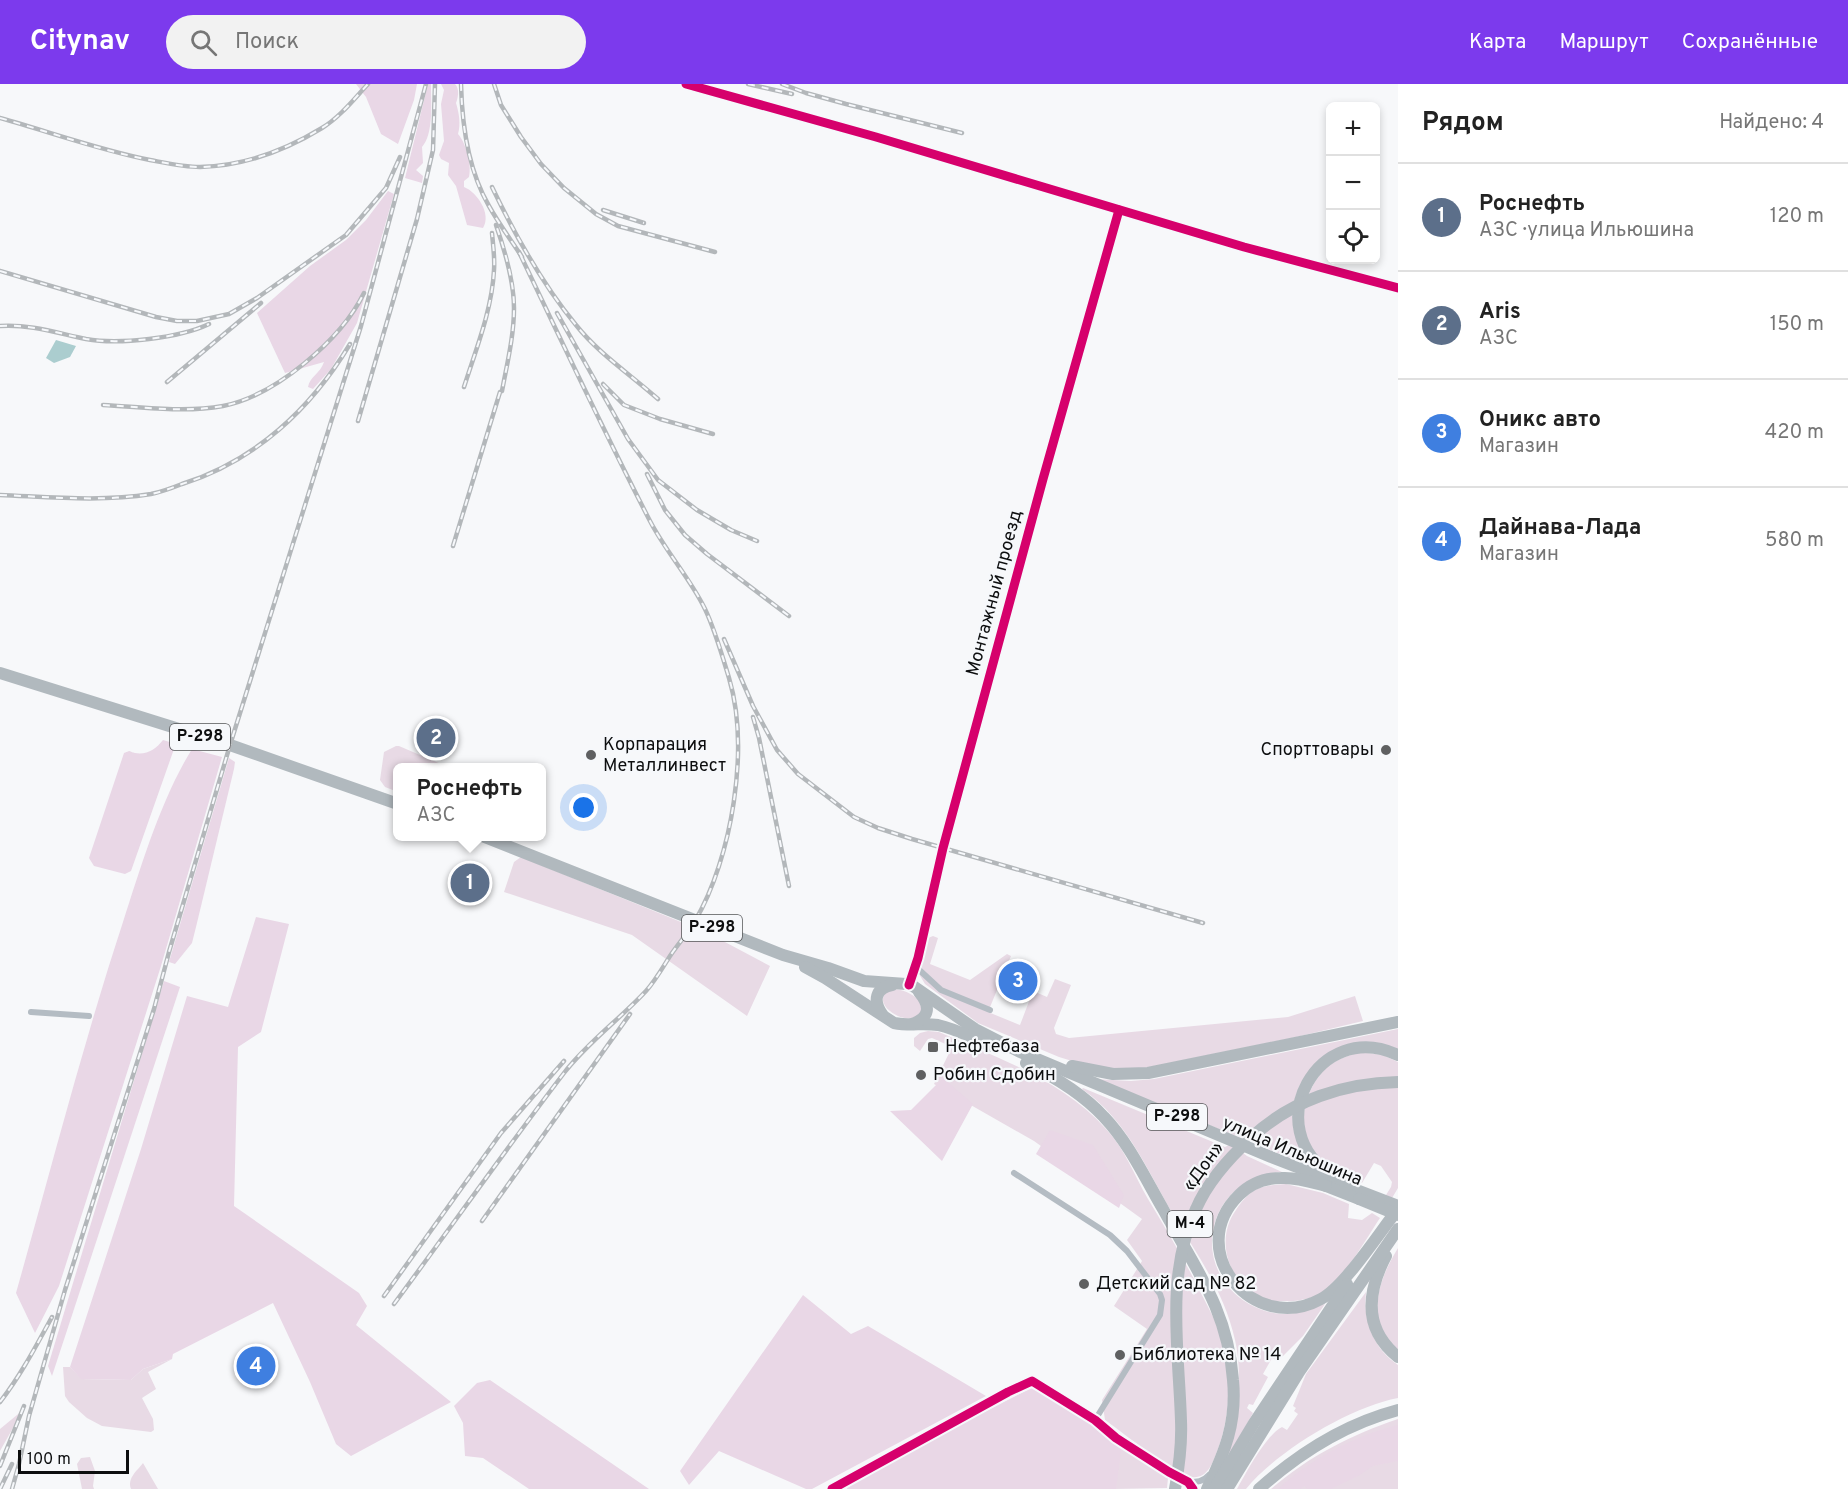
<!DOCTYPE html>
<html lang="ru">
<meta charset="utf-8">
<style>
body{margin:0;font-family:Overpass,sans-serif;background:#f2f2f2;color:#222}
.controls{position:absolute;right:18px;top:18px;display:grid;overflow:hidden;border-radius:9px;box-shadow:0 3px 9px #0003}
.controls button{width:54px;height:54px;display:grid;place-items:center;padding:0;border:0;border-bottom:2px solid #e0e0e0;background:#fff;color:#222;font:30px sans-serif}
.scale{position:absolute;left:18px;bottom:15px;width:111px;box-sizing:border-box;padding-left:6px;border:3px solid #0d0e0f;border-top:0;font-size:16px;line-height:21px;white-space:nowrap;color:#0d0e0f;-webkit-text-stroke:4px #f6f8fb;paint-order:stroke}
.you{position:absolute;left:584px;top:724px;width:21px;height:21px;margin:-15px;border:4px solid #fff;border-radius:50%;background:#1a73e8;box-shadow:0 0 0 9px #1a73e833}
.badge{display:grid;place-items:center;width:39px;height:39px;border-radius:50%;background:#7c3aed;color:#fff;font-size:20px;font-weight:700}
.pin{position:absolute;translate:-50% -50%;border:3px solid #fff;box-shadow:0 2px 6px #0006}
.popup{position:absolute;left:393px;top:679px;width:153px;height:78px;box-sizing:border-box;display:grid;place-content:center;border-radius:9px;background:#fff;filter:drop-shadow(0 2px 4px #0005);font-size:20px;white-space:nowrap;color:#767676}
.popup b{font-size:22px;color:#222}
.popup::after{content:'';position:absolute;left:50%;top:100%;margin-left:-12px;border:12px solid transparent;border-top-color:#fff}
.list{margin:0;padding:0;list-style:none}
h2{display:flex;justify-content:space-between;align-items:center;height:78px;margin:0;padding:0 24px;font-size:26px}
h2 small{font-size:20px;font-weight:400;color:#767676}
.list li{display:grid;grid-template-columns:39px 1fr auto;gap:18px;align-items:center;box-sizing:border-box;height:108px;padding:0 24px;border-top:2px solid #e0e0e0}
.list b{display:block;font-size:22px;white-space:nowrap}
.list p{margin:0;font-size:20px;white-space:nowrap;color:#767676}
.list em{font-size:20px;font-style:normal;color:#767676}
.icon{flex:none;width:33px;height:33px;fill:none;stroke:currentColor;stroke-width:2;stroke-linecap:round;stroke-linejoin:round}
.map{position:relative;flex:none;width:1398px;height:1405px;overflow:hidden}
header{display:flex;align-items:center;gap:36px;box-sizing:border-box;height:84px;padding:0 30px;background:#7c3aed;color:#fff}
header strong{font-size:28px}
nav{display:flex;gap:33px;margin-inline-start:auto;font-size:21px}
.search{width:420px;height:54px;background:#f2f2f2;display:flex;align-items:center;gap:15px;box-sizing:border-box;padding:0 21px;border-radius:33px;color:#767676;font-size:22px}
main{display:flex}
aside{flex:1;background:#fff}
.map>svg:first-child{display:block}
</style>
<header>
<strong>Citynav</strong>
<div class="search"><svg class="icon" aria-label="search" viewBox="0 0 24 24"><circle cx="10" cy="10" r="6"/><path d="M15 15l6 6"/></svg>Поиск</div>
<nav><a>Карта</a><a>Маршрут</a><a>Сохранённые</a></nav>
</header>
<main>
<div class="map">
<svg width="1398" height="1405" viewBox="0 0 1398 1405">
<rect width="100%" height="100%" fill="#f7f8fa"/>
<g fill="#e8dae5">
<path d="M396,662H399L448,683L398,684V708L385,703L380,696L384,668Z"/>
<path d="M521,773L708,849L770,882L747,932L632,851L504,808L514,778Z"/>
<path d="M933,852L938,854L930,880L970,896L1007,870L1011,872L988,928L1020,941L1033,907L1047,913L1055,895L1071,901L1054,944L1056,950L1069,954L1288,933L1355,912L1363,937L1292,954L1145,984H1109L1085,981L1059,973L978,939L925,900L919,890L918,881L928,854Z"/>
<path d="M891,905C903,905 911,909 920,917L922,929C919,931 916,933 913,934C897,938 869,916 891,905Z"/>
<path d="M1398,945V965C1322,935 1257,1024 1315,1084L1095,995L1131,997L1154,995Z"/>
<path d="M928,947L939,948C998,974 1062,996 1106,1045C1125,1065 1134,1091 1148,1115C1165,1143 1182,1172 1197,1201C1206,1220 1218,1239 1223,1259C1232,1295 1230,1336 1216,1370C1212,1381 1206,1395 1192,1393C1176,1391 1122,1348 1105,1336L1102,1316L1147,1245L1114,1222L1142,1177L1127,1156L1142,1135L1034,1057L934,1000L952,963L932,954L928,955L920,967L914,962V954L920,949Z"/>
<path d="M1359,968L1383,971L1398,978V1104L1392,1114L1386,1111L1391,1103L1392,1098L1381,1082L1374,1079L1362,1099C1346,1092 1326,1084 1315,1069C1295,1043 1304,1006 1326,984C1335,976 1348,972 1359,968Z"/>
<path d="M1083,1004L1225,1063L1231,1060L1247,1072L1282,1088C1209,1092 1185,1182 1249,1220C1260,1226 1272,1230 1285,1230C1299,1230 1312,1224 1325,1220L1303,1252L1278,1277L1272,1274L1263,1290L1268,1293L1253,1321L1249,1320L1247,1324L1253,1329L1230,1370L1228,1369C1235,1332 1244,1294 1235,1256C1225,1211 1201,1176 1177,1137C1149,1091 1129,1037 1082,1005Z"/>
<path d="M1286,1100L1323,1109L1349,1120L1348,1134L1362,1136L1372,1129L1380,1134C1367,1153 1344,1195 1325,1207C1315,1214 1297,1218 1285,1217C1281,1217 1276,1218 1272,1217C1232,1208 1212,1159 1236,1126C1241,1118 1247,1111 1255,1106C1265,1101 1276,1101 1286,1100Z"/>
<path d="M1398,1164V1266C1363,1237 1379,1195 1398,1164Z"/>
<path d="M1366,1208C1363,1237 1373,1264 1398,1281V1314C1350,1323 1277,1367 1246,1405H1237C1246,1389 1266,1351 1282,1343L1287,1346L1298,1330L1294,1327L1296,1324L1293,1322L1306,1290Z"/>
<path d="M172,1275L148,1288L156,1305L142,1314L153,1335L154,1346L151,1348L102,1342L87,1334L69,1318L65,1312L63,1283H70L82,1295L131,1296L143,1285Z"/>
<path d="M23,1326L0,1367V1345Z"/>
<path d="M1398,1335V1405H1271C1309,1372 1351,1351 1398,1335Z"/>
<path d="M1120,1361L1135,1370L1168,1394L1167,1404L1114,1405Z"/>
<path d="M90,1373L95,1387L93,1402L94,1405H82L77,1380L81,1374Z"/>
<path d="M143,1379L158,1405H131C127,1394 137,1387 143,1379Z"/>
</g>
<g fill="#e9d7e6">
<path d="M356,0H417L414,16L398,60L381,50L366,13Z"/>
<path d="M428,0H431C431,17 434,50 422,63L423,79L416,86L423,92L422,99L405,94Z"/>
<path d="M441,0H455C460,5 458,14 456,19C459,29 461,40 458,50C466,59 472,81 469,93L464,97V103C477,108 492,130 483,144L467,141L456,102L448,91L449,79L441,75L439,71L444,57L441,20L444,6Z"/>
<path d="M388,107L394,110L357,239L331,285L313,305L308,303C310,292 320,290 324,278L285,289L257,229L310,182L346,156L366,136Z"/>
<path d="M163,656L173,659L174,665L131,787L125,790L94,782L89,774L124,669C133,666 126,667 135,669C147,671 156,665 163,656Z"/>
<path d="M192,665L222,673L161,882L59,1202L35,1249L16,1209C51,1085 83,960 123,838C141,782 161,715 192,665Z"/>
<path d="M229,674L235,678L234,685L196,843L192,859L175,880L169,878Z"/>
<path d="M256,833L289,840L261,948L238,963L234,1122L359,1209L367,1222L356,1241L451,1318L351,1372L336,1360L310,1298L273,1219L173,1270L172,1275L143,1285L131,1296L81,1295L70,1283L141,1065L187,912L228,923Z"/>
<path d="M164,897L180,903L52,1292L48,1282Z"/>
<path d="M943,994L973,1020L942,1077L890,1027L911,1026Z"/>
<path d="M1050,1046L1093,1061L1124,1111L1119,1124L1036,1070Z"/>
<path d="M803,1211L851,1250L868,1242L986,1312L812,1405H806L719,1367L689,1401L680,1387Z"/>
<path d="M490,1296L649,1405H529L483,1374L465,1372L463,1339L454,1322L477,1299Z"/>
<path d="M1033,1303L1089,1335L1122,1361L1116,1405H847L848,1401L908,1367Z"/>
<path d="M1398,1341V1377L1373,1382L1358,1392L1331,1405H1307L1305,1402L1300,1405H1278C1312,1374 1354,1352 1398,1341Z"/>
</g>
<path fill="#abcdcf" d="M56,256L76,262L70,273L54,279L46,274Z"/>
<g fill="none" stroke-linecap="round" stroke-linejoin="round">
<g stroke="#b4bcc3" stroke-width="6">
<path d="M686,0L876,53L1244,163L1398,204"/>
<path d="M915,882L941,906L990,926"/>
<path d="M909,901L918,874L943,764L1043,395L1119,126"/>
<path d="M31,928L89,932"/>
<path d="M1014,1089L1110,1151L1127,1167L1160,1210L1162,1216L1160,1231L1095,1336"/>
<path d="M1188,1398C1197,1398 1203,1398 1209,1391"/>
<path d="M832,1405L1008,1308L1032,1297L1095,1336L1116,1354L1169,1388L1188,1398L1193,1405"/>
</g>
<g stroke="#b1b9be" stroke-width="12">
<path d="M0,589L230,661L398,720"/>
<path d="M482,752L783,871L828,884L864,897L906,900L913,902L975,945L1018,967L1271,1073L1398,1122"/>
<path d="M805,883L825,894L894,939C909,942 923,939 938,941C957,945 974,955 992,962"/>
<path d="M882,930C873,917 875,904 892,901"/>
<path d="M912,940C930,934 931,922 919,908"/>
<path d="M1026,979C1055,993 1082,1009 1104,1033C1129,1059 1145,1094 1163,1125C1195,1184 1228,1226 1233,1296C1237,1338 1225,1368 1207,1405"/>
<path d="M1072,982L1113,990L1148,989L1398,938"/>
<path d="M1333,1092C1257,1045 1318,933 1398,971"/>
<path d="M1326,1102L1359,1115"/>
<path d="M1326,1102C1311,1098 1296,1093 1281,1094C1265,1094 1250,1100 1239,1111C1183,1166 1253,1252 1321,1215C1344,1203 1377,1152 1395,1129"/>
<path d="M1386,1172C1367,1208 1363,1245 1398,1273"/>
<path d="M1215,1404L1254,1339L1347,1200"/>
<path d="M1227,1405L1299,1288L1398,1145"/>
<path d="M1259,1405C1299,1369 1345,1340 1398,1326"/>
</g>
<defs>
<g id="rail">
<path d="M461,0C462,41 468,86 489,122C499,140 511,156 522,173"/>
<path d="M494,0L501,21L521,53L541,80L564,104L596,130L618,142L715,168"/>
<path d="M748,0L792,10"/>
<path d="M782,0L806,9L846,20L962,49"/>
<path d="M0,34C50,48 99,66 150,76C166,79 184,83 200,83C243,82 286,66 322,44C340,33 354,15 368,0"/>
<path d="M492,103C514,149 543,201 576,241C598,269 631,291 658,315"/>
<path d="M603,126L644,139"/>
<path d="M0,187L156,233L177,237H197L229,230L257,214L346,151L386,104L400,73"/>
<path d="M557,229L628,355L658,396L697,426L731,446L757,457"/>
<path d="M0,242C30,240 57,249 86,255C119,261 180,254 209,240"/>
<path d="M167,298L261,219"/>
<path d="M603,300L624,321L660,335L713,350"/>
<path d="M464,303C476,265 492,226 494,186C495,174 493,161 492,149"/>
<path d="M103,321C142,323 184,329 223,322C275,312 341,256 364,209"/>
<path d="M358,337L417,135L433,66L435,0"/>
<path d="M647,390L665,426L685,451L707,470L789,532"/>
<path d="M0,411C50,413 101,418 151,410C161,408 172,404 182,400C255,377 311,325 350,260"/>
<path d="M453,462L500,308L502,307C507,280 514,252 514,224C514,197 505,167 496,141"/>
<path d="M724,555L753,622L777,666L798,690L854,733L878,744L912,755L1203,839"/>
<path d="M753,633L759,654L789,802"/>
<path d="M482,1137L630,930"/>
<path d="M384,1212L501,1049L564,977"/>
<path d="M394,1220C451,1143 506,1065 564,989C588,958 620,935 646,907C655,897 663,883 670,872C678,860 688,849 695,837C732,774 750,664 729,594C722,571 715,546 705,525C690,494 666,468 650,437C604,348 562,258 519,168"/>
<path d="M0,1318C21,1291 36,1262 52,1233"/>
<path d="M0,1382L24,1322"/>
<path d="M0,1405L12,1380"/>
<path d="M12,1405L19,1380L29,1332L65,1206L154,925L169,868L230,661L361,242L426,0"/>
</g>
</defs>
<use href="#rail" stroke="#b3b7ba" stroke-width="4.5"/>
<use href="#rail" stroke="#f6f8fb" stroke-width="2" stroke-dasharray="7" stroke-linecap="butt"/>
<g stroke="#b1b9be" stroke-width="12">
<path d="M1359,1115L1398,1131"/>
<path d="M1175,1405C1179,1383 1182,1360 1181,1337C1179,1267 1165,1191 1196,1125C1208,1097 1230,1073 1252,1053C1292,1016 1344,999 1398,998"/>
</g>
<defs>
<g id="cycleway">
<path d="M686,0L876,53L1244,163L1398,204"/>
<path d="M909,901L918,874L943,764L1043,395L1119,126"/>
<path d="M832,1405L1008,1308L1032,1297L1095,1336L1116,1354L1169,1388L1188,1398L1193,1405"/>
</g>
</defs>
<use href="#cycleway" stroke="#f6f8fb" stroke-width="13"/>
<use href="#cycleway" stroke="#d6006c" stroke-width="9"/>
</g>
<g fill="#5f6061" stroke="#f6f8fb" stroke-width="2">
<circle cx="1386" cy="666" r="6"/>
<circle cx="591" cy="671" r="6"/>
<rect x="927" y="957" width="12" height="12" rx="3"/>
<circle cx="921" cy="991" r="6"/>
<circle cx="1084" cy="1200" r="6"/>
<circle cx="1120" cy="1271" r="6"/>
</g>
<g text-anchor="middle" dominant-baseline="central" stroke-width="4.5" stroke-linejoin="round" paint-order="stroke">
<g fill="#f6f8fb" stroke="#535456" stroke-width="1.5">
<rect x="170" y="640" width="60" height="26" rx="4.5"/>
<rect x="682" y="831" width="60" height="26" rx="4.5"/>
<rect x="1147" y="1020" width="60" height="26" rx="4.5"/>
<rect x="1167.5" y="1127" width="45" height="26" rx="4.5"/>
</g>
<g font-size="16" font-weight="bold" fill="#0d0e0f">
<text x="200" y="653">Р-298</text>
<text x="712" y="844">Р-298</text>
<text x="1177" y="1033">Р-298</text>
<text x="1190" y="1140">М-4</text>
</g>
<g font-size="18" fill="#0d0e0f" stroke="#f6f8fb">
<text transform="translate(995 509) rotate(-75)">Монтажный проезд</text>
<text transform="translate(1292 1068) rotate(23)">улица Ильюшина</text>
<text transform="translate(1204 1083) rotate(-54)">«Дон»</text>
</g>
<g font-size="18" fill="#0d0e0f" stroke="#f6f8fb" text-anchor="start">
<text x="603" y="661">Kорпарация<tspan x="603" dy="21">Металлинвест</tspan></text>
<text x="1374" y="666" text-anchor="end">Спорттовары</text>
<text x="945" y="963">Нефтебаза</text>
<text x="933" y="991">Робин Сдобин</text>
<text x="1096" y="1200">Детский сад № 82</text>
<text x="1132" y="1271">Библиотека № 14</text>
</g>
</g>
</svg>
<div class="controls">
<button>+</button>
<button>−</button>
<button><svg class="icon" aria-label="locate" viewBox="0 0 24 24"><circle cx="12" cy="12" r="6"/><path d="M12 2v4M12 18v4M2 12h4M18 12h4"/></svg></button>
</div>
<div class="scale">100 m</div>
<div class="you"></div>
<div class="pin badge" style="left:470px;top:799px;background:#5c6f8a">1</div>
<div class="popup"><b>Роснефть</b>АЗС</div>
<div class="pin badge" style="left:436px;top:654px;background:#5c6f8a">2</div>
<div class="pin badge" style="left:1018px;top:897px;background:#3f7fe0">3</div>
<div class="pin badge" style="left:256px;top:1282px;background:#3f7fe0">4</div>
</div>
<aside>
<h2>Рядом<small>Найдено: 4</small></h2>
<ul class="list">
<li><span class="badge" style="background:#5c6f8a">1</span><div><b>Роснефть</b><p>АЗС · улица Ильюшина</p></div><em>120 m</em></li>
<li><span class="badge" style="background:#5c6f8a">2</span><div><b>Aris</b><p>АЗС</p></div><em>150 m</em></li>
<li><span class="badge" style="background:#3f7fe0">3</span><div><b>Оникс авто</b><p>Магазин</p></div><em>420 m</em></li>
<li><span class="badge" style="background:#3f7fe0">4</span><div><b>Дайнава-Лада</b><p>Магазин</p></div><em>580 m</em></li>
</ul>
</aside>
</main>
